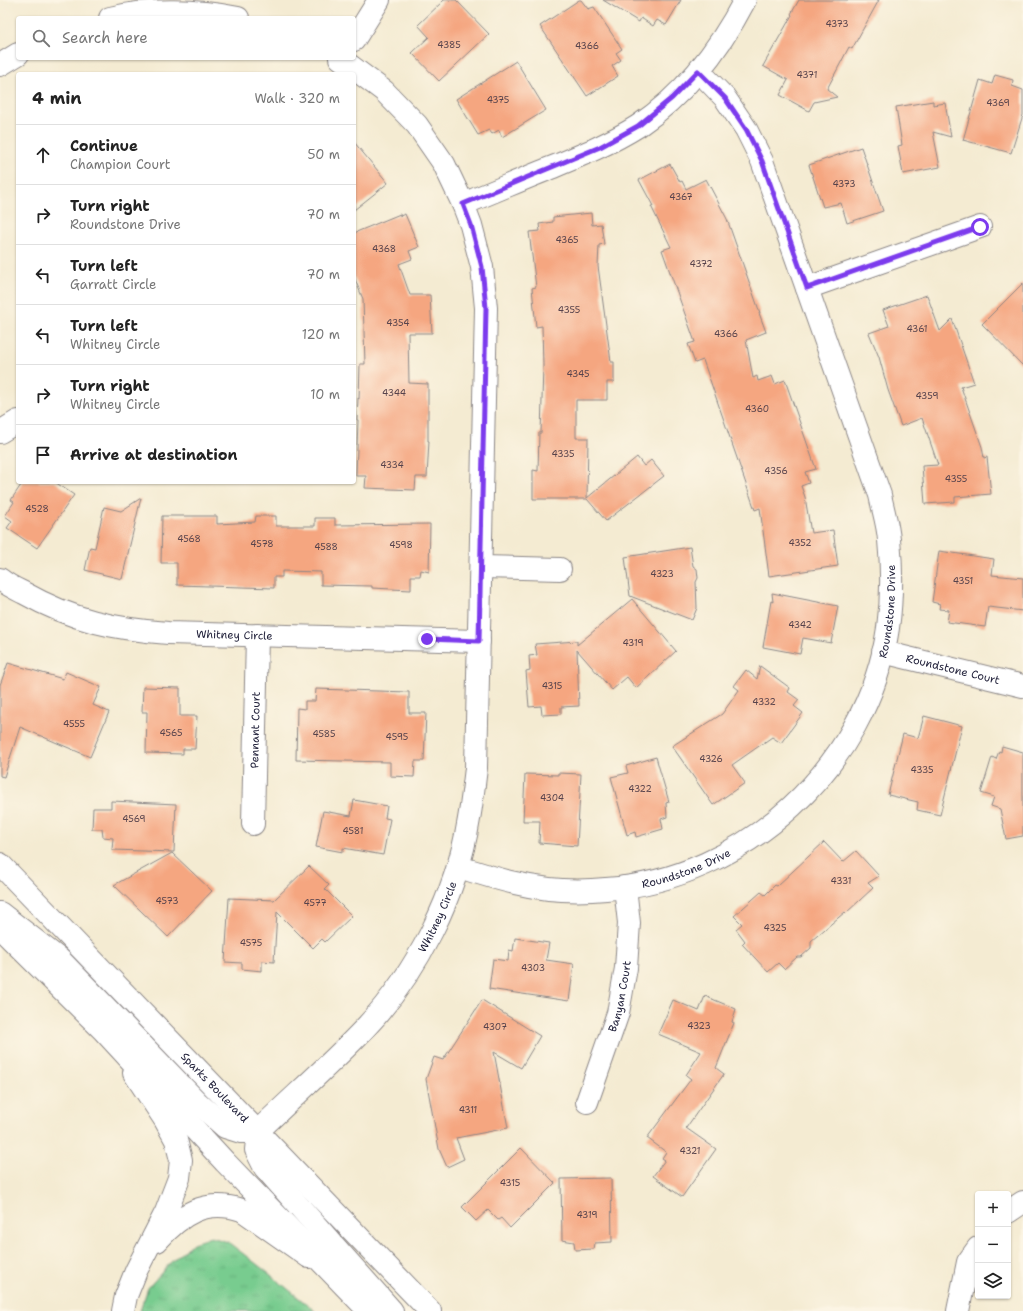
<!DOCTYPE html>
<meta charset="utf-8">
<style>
body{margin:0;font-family:"Shantell Sans",sans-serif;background:#f2f2f2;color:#222}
.controls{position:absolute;right:12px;bottom:12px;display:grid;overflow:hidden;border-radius:4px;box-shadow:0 1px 3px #0004}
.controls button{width:36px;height:36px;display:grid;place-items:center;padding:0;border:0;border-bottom:1px solid #e0e0e0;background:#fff;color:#222;font:20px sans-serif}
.stop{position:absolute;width:12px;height:12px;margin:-9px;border:3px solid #7c3aed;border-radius:50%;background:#fff}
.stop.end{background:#7c3aed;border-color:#fff;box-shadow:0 1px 4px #0008}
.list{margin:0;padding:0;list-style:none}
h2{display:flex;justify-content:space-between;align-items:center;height:52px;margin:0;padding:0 16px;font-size:17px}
h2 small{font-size:13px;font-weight:400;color:#767676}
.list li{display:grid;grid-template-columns:26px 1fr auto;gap:12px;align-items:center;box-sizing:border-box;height:60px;padding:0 16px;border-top:1px solid #e0e0e0}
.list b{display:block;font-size:15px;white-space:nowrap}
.list p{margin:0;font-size:13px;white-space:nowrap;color:#767676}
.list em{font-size:13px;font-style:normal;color:#767676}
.icon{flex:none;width:22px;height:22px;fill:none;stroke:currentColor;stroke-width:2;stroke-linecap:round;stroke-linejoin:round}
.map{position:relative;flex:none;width:1023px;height:1311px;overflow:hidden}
.search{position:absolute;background:#fff;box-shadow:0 1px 3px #0004;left:16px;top:16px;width:340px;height:44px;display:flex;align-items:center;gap:10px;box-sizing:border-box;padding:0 14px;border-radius:4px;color:#767676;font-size:15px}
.panel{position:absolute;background:#fff;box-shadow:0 1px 3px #0004;left:16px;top:72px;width:340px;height:412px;border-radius:4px}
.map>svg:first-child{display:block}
</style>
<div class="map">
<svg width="1023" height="1311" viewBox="0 0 1023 1311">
<defs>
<pattern id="grass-tufts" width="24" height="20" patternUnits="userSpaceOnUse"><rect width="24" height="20" fill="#78cc8f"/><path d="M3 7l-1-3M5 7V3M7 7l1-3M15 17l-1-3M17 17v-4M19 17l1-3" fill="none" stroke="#68af7c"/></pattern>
</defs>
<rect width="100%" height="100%" fill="#fcf5e5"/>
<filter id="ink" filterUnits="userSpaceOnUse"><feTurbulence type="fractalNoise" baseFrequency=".025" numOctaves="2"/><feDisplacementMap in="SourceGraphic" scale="8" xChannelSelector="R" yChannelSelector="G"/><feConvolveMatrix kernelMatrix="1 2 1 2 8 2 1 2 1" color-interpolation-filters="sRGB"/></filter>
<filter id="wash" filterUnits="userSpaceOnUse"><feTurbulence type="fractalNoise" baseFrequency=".012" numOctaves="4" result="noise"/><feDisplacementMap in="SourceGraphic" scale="16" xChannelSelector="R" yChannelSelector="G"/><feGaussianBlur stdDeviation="0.9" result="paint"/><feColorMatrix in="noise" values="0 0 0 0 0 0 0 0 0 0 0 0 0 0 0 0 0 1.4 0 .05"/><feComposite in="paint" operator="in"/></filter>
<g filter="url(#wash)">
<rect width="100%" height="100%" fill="#f4ebd2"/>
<path fill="url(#grass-tufts)" stroke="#4d7765" d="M211,1237L228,1242L267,1272L315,1311H140L148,1288L171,1262L193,1243Z"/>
<g id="blocks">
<g fill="#f5a680">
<path d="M444,0H456L489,34L439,81L412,53L429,37L418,25Z"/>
<path d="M579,0H581L588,9L594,7L622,49L616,53L621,60L612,66L618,76L587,96L540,26Z"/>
<path d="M603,0H681L666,25L657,20L653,26L641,18L639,22Z"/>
<path d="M799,0H879L852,49L849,47L827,89L837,97L814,102L809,111L780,95L788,80L763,66L792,15L791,14Z"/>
<path d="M516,61L546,110L502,137L499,130L492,134L489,130L478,135L456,99Z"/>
<path d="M995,75L1013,80L1012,86L1023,90V115L1011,153L963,140L980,80L992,84Z"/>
<path d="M933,101V105L945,103L951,137L933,132L940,167L903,174L898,146L902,145L896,107Z"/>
<path d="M354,142L388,183L354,210Z"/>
<path d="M861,147L883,211L847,223L841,203L823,207L809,165Z"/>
<path d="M670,164L680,182L682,181L686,189L706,179L727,219L760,313H759L766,332L746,340L753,378L757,376L758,381L772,376L775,384L785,380L816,469L805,472L809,483L801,486L805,497L811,533L833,530L838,566L769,576L760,508L755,510L703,360L695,363L688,344L695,342L662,250L671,247L651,206H653L639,180Z"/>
<path d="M591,213L592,225L601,224L604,244L599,245L598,266L611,362H614V382H607V400H576V438H588L587,498L637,457L644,466L651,460L664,476L606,521L587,499H533V470L538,471L539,433H541L543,366L542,326L536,327L532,288L536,287L529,232L540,231L539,224L553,222V217Z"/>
<path d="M400,214V216L405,214L419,247L409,251L412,259L399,264L410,295H430L432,333H408L409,383L428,384V441H429L427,477H416L415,490L365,488L366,476H356L358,420H357L358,398L359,399L360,364H365L363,299L354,277V233Z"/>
<path d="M1023,283V366L982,324Z"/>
<path d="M927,295L940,331L952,319L974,383L961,387L982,447L984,458L987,457L991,494L955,497V502L925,504L922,466L938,465L922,418L901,426L888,390L879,357L869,333L889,326L883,310Z"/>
<path d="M23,482H55L74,495L37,548L7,528L12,521L5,516L14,502L11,500Z"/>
<path d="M141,498L122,579L85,570L90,547L95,548L104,507L121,511Z"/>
<path d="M162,516H217V524L255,522L256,516H276V526H315V518H335V525L430,524L429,572L421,570L420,576H411V590L372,588V586L321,585V572L282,571V577H274V588L177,585V563H161Z"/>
<path d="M690,547L693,566L697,569L698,578L696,582L697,608L692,620L630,596L625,557Z"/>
<path d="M939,551L994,559L992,575L1023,578V611L988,607L985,627L947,622L949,610L939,609L940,604L932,602Z"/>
<path d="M772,593L838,606L831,643L803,638L800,654L763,647L771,601L773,602Z"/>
<path d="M632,599L676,651L636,688L627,677L612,690L577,650L579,706L561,707V714L542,715L541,706L529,707L526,671L530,670L529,656L537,655L535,644L577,641V645Z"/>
<path d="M8,663L63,679L66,672L101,687L93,705L109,712L90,757L20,727L4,777L0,776V685Z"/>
<path d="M760,666L790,688L788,692L799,700L794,706L803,713L781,743L772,737L732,765L745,783L713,805L672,746L722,714L739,690L734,686L746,670L757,679Z"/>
<path d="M143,687L180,688V716H197L195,749H183V754L146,753L147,712H142Z"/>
<path d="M316,689L409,692V713H426L424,761H415L414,777L390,776V762L296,760L297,708L305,709V701H315Z"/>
<path d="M924,716L962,726L940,815L917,810L918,802L888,795L903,734L918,738Z"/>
<path d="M1002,746L1023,752V836L1006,839L1000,809L991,806L994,797L981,793L992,757L996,759L999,751L1001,752Z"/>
<path d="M656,757L669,802L666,803L667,817L661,819L663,829L636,837L635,832L627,835L611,777L628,773L626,766Z"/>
<path d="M558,773L581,774L577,846L539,843L540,821H523L525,774L558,775Z"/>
<path d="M354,800L387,806L385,818L390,819L383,855L343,848V852L316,847L323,811L351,816Z"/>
<path d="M111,801L176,804L174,852L112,850L113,838L103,837L102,829H92L93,808H111Z"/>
<path d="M824,842L843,862L856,851L879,876L868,883L873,888L846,913L845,912L811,941V948L801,957H797L784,969L778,963L768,972L742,944L745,941L736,929L742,924L734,916L761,892L765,895L775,885L777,886Z"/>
<path d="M172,853L212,891L168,937L114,885Z"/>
<path d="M309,866L329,885L325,889L352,916L325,942L322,939L313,948L277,912L274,962L262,961V971L242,969V963L225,962L229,898L274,900Z"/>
<path d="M515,938L549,943L546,960L574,964L569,1001L489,989L493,959L508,961L509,950L513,951Z"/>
<path d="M705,996L736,1009L732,1022L734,1023L716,1068L724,1074L686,1128L716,1149L682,1197L653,1176L665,1160L662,1158L666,1152L647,1138L691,1079L686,1075L701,1052L658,1034L673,1000L699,1011Z"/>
<path d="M482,1000L540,1036L521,1068L494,1052L508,1128L456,1138L464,1159L447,1167L439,1149L426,1079L434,1057L443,1060Z"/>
<path d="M521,1148L555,1183L510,1228L501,1218L498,1220L488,1210L476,1221L462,1207Z"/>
<path d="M611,1178L612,1242L595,1243L594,1249L575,1250L574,1242L562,1240L561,1179Z"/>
</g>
</g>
</g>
<g filter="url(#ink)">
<use href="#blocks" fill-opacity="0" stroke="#8b8686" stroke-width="1"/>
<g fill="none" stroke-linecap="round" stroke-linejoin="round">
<defs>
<g id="street">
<path d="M110,18C148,8 200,10 238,18"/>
<path d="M354,40L379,0"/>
<path d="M0,65L18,54"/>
<path d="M463,204C493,192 523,179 553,167C582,155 611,143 638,126C684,95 719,50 745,0"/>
<path d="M807,288L980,227"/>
<path d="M0,432L18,421"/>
<path d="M481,567L560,569"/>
<path id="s1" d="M0,579C7,585 16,589 24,593C72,620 114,629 168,633L479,641"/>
<path id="s2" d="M883,652L1023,686"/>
<path id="s3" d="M253,824L257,635"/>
<path id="s4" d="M458,867C477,872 496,879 515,883C544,890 576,892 606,889C745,879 868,766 888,628C892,599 892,569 889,540C888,525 883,510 880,495L762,161L746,129L725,98L699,71"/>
<path id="s5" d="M587,1102L618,1013L626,968L629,923L625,887"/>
<path id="s6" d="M258,1131C293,1097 331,1064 365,1028C417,973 457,894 469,819C472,802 474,785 476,768L486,308L482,267L471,225L463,204L444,164L417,125L384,91L340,58"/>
<path d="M1008,1212L1023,1202"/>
<path d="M958,1311L968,1262L978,1248"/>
</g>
<g id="secondary">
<path d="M157,1241C181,1214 205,1198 242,1210L309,1257"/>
<path d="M123,1311L126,1296L136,1271L166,1212L179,1178L181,1160L176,1140L165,1120L134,1073"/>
</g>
<g id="primary">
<path id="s7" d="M0,864L430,1311"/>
<path d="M0,913L59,959L197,1102L225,1127L241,1132L258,1131L256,1150L265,1168L392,1311"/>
<path d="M0,928L104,1031L225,1162L369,1311"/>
</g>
</defs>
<use href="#street" stroke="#8b8686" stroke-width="24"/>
<use href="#secondary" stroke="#8b8686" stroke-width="24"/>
<use href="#primary" stroke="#8b8686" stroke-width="24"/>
<use href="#street" stroke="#fff" stroke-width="22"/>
<use href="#secondary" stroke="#fff" stroke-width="22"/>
<use href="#primary" stroke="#fff" stroke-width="22"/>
</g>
</g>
<g fill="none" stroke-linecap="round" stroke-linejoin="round" filter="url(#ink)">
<path stroke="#7c3aed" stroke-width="5" d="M427,639L479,641L486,308L482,267L471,225L463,204L600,147L638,126L672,98L698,71L725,98L746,129L762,161L807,288L980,227"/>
</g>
<g text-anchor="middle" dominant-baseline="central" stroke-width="3" stroke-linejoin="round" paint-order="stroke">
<g font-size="9" fill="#57434c">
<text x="837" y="24">4373</text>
<text x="449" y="45">4385</text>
<text x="587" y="46">4366</text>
<text x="807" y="75">4371</text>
<text x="498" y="100">4375</text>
<text x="998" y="103">4369</text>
<text x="844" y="184">4373</text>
<text x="681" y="197">4367</text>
<text x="567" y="240">4365</text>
<text x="384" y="249">4368</text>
<text x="701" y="264">4372</text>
<text x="569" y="310">4355</text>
<text x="398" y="323">4354</text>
<text x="917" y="329">4361</text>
<text x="726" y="334">4366</text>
<text x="578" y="374">4345</text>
<text x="394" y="393">4344</text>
<text x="927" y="396">4359</text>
<text x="757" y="409">4360</text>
<text x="563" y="454">4335</text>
<text x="392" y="465">4334</text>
<text x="776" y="471">4356</text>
<text x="956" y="479">4355</text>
<text x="37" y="509">4528</text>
<text x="189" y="539">4568</text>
<text x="800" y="543">4352</text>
<text x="262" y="544">4578</text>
<text x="401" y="545">4598</text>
<text x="326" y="547">4588</text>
<text x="662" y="574">4323</text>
<text x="963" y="581">4351</text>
<text x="800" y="625">4342</text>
<text x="633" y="643">4319</text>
<text x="552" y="686">4315</text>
<text x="764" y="702">4332</text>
<text x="74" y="724">4555</text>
<text x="171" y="733">4565</text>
<text x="324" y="734">4585</text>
<text x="397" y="737">4595</text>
<text x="711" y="759">4326</text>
<text x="922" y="770">4335</text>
<text x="640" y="789">4322</text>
<text x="552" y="798">4304</text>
<text x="134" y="819">4569</text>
<text x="353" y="831">4581</text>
<text x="841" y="881">4331</text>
<text x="167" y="901">4573</text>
<text x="315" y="903">4577</text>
<text x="775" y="928">4325</text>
<text x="251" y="943">4575</text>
<text x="533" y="968">4303</text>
<text x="699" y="1026">4323</text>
<text x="495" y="1027">4307</text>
<text x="468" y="1110">4311</text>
<text x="690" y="1151">4321</text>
<text x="510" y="1183">4315</text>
<text x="587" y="1215">4319</text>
</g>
<g font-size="11" fill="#22223b" stroke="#fcf5e5">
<text stroke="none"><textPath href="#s4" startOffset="581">Roundstone Drive</textPath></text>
<text stroke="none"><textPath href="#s1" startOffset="245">Whitney Circle</textPath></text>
<text stroke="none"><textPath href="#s2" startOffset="72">Roundstone Court</textPath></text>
<text stroke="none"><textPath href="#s3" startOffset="94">Pennant Court</textPath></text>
<text stroke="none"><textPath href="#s4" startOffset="234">Roundstone Drive</textPath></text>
<text stroke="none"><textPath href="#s6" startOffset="282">Whitney Circle</textPath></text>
<text stroke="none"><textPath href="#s5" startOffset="111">Banyan Court</textPath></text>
<text stroke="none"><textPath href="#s7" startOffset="310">Sparks Boulevard</textPath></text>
</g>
</g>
</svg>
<div class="controls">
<button>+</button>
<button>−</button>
<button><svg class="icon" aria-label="layers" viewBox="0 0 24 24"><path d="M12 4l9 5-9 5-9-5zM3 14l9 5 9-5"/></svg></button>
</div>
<div class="stop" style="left:980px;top:227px"></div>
<div class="stop end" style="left:427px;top:639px"></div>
<div class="search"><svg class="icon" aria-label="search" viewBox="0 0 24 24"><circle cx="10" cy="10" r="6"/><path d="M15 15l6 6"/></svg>Search here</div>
<section class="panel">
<h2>4 min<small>Walk · 320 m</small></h2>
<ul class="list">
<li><svg class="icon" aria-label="ahead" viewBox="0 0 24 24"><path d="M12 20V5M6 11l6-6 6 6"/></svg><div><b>Continue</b><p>Champion Court</p></div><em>50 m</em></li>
<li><svg class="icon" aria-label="right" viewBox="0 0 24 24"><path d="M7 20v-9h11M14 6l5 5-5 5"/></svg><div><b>Turn right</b><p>Roundstone Drive</p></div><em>70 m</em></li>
<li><svg class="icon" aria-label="left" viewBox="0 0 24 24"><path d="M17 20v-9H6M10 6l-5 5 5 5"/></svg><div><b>Turn left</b><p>Garratt Circle</p></div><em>70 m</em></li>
<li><svg class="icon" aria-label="left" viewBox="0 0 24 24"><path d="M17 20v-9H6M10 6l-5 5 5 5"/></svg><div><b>Turn left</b><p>Whitney Circle</p></div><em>120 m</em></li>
<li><svg class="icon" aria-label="right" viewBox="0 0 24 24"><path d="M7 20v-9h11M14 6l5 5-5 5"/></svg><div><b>Turn right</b><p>Whitney Circle</p></div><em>10 m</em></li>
<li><svg class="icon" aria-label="arrive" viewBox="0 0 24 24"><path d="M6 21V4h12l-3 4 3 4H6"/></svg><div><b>Arrive at destination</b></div></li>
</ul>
</section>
</div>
